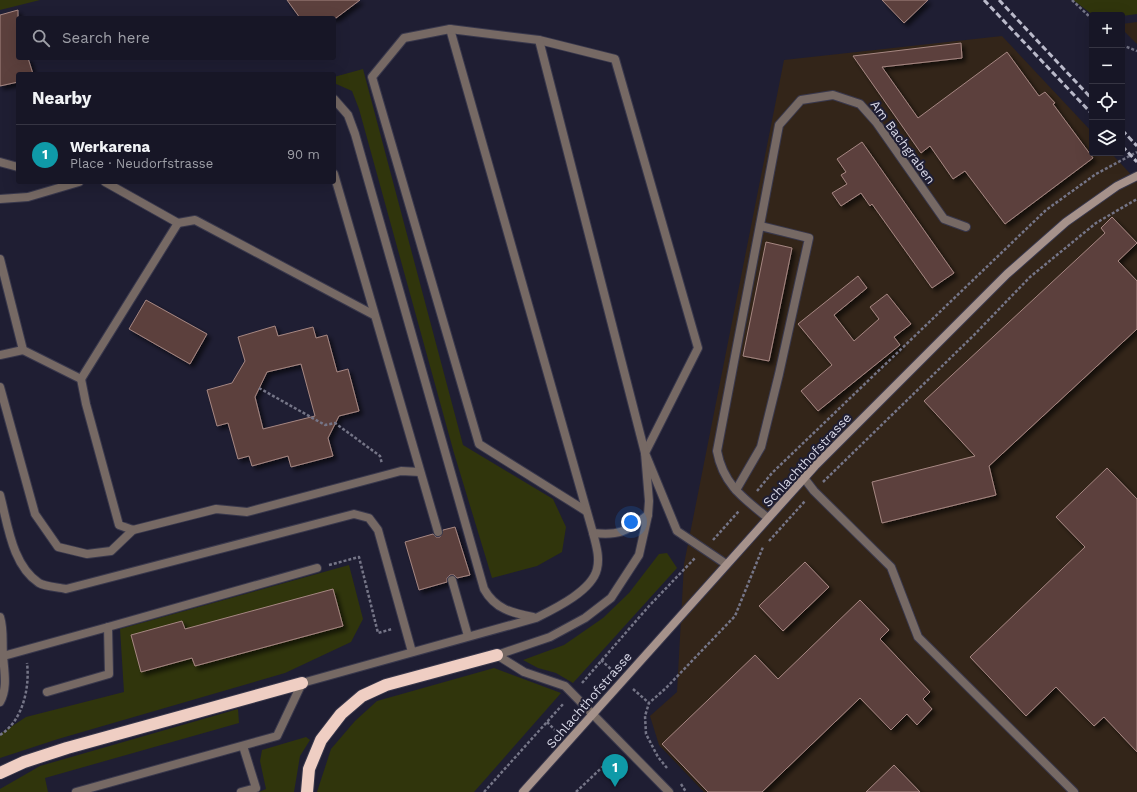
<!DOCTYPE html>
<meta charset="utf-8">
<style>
body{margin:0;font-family:"Work Sans",sans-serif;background:#242332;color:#f1f3f6}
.controls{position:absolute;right:12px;top:12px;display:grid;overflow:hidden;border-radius:4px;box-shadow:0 4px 16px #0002}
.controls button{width:36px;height:36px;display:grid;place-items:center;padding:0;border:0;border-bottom:1px solid #363543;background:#171626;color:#f1f3f6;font:20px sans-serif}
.you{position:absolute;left:631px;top:522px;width:14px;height:14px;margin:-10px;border:3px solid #fff;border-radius:50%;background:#1a73e8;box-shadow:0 0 0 6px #1a73e833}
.badge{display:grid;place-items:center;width:26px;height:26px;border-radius:50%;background:#8c9099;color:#fff;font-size:13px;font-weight:700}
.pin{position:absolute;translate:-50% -33px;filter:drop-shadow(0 1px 2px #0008)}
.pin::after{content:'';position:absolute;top:21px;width:14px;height:12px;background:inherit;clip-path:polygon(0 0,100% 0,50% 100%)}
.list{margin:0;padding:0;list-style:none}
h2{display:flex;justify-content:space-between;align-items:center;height:52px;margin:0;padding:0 16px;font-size:17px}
h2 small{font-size:13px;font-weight:400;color:#9e9fa7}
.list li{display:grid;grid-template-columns:26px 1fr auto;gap:12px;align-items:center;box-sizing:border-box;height:60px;padding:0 16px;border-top:1px solid #363543}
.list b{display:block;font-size:15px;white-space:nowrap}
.list p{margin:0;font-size:13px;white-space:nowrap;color:#9e9fa7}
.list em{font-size:13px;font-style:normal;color:#9e9fa7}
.icon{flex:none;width:22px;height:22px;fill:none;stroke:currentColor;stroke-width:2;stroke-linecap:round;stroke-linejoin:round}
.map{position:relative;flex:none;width:1137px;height:792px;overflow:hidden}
.search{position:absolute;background:#171626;box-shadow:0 4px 16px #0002;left:16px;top:16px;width:320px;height:44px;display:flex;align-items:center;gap:10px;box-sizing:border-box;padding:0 14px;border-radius:4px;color:#9e9fa7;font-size:15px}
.panel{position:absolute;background:#171626;box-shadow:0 4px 16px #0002;left:16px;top:72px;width:320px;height:112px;border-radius:4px}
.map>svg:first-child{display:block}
</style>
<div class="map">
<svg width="1137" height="792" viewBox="0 0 1137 792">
<defs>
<filter id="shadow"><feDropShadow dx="3.5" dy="3.5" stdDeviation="2" flood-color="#0009"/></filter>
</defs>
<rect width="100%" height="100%" fill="#1f1e33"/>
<g fill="#332519">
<path d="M1137,22V44L1122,29V24Z"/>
<path d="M1002,36L1092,132V153H1111L1137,181V792H704L659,745L650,716L677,692L684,564L784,60Z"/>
</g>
<g fill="#30350c">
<path d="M0,0H40L0,10Z"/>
<path d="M1073,0H1137V14L1122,16L1093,15Z"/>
<path d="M363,69L463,445L553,499L566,527L562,552L537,566L492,578L454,453L359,109L352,91L334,83V77Z"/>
<path d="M667,553L677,568L573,683L556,673L538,668L523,660L564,645L603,618L629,593L659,554Z"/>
<path d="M349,565L363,619L351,642L285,673L58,739L0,758V734L26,717L124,692L120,629Z"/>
<path d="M494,668L561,693L474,792H317L331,749L355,721L377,701Z"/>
<path d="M238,709L239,723L45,778L48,792H0V789L40,766Z"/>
<path d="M306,737L310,740L300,756L294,792H259L266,789L260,761L262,750Z"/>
</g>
<g fill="#5c403d" stroke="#a68782" fill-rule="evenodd" filter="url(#shadow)">
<path d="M287,0H360L336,18H300Z"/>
<path d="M882,0H928L904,23Z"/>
<path d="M18,10V58H28L33,74H18V82L0,86V15Z"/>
<path d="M961,43L962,58L882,67L918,118L1007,52L1039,96L1045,92L1055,103L1053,104L1093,158L1005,224L965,171L953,179L930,146L921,153L853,56Z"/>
<path d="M862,142L954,273L932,288L872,204L870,206L861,193L841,206L832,193L847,184L841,175L846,172L837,159Z"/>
<path d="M1112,217L1137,243L1118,261L1137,281V329L989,466L996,495L882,523L872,482L975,456L924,401L1105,233L1101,228Z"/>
<path d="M766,242L792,248L769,361L743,356Z"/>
<path d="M858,276L867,288L834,315L854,341L879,319L870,307L887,294L911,324L894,337L900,345L818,411L801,391L832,365L798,324Z"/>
<path d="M146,300L207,334L190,364L129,329Z"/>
<path d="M275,326L278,336L313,327L316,338L327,335L337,372L348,369L359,411L339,416L328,438L333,456L291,467L288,456L252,466L249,456L238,459L228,423L217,426L207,390L232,383L245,361L238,337ZM301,364L315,416L263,429L255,397L267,372Z"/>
<path d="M1107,468L1137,499V752L1104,717L1094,726L1056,687L1026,716L970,657L1085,547L1056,517Z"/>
<path d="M455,527L470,575L457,578L454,575H450L447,578V582L419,590L405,542L433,534L436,537H440L443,530Z"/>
<path d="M805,562L829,587L783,631L759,606Z"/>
<path d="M333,589L343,626L195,666L192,658L141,672L131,635L182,621L185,629Z"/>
<path d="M860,600L889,630L880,639L930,692L923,699L932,709L917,725L907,714L891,730L860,698L762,792H708L662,744L755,655L778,679Z"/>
<path d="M894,765L920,792H866Z"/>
</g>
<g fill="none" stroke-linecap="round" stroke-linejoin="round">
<defs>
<g id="service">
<path d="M450,29L593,533C621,536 626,531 648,515"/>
<path d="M539,40L615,59L698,348L645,453L677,531L726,564"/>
<path d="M334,99L348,115L355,134L484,589C495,609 512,613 533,617"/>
<path d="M0,162L18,167"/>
<path d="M334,174L438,532"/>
<path d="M105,182L178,223"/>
<path d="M0,199L28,197L79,182"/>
<path d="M0,259L23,350L81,379L86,404L119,525L133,530L216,509L247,512L401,471L420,472"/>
<path d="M0,355L23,350"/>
<path d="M81,379L178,223L195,220L374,315"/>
<path d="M0,387L35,514L58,547L87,554L111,551L133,530"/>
<path d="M804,478L814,491L891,567L918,637L1074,792"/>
<path d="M736,490L761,447L779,374L809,238L760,226"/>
<path d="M0,495C8,525 12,565 39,583C46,587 58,587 66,589L354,514L369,518L378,530L412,652"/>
<path d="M452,580L468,636"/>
<path d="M497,655L550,637L585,618L611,598L639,555L648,515L649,501L645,453L539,40L450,29L404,38L372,77L479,444L586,511"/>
<path d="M0,657L108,627"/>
<path d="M47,692L109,674L108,627L317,568"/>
<path d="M76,792L277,736L302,683L536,618C554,609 592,591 597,569C600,557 596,545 593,533"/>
<path d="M241,792L256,788L243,746"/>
</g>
<g id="minor">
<path d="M768,518C743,498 723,484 717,451L779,125L801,100L833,95L860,104L876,122L944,219L966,227"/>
<path d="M0,617C4,630 2,642 3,655C4,671 8,688 0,702"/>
</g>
<path id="tertiary" d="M497,655L524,672L565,686L669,792"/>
<path id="secondary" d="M523,792L815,466L1007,274L1066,222L1117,186L1137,176"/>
<g id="motorway">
<path d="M0,773L24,762L67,748L302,683"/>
<path d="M307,792L309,769L321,740L341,714L362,696L386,685L497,655"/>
</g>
</defs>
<use href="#service" stroke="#39384c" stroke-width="10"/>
<use href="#minor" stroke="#39384c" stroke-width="10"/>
<use href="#tertiary" stroke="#39384c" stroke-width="10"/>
<use href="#secondary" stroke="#39384c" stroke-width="10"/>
<use href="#motorway" stroke="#39384c" stroke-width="14"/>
<g stroke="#757587" stroke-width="2.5" stroke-dasharray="3 2" stroke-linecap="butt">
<path d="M1072,0L1092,19"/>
<path d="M1122,45L1137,51"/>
<path d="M259,388L325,425L335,423L380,456L382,464"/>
<path d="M823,482L973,336L1030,277L1096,223L1137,199"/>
<path d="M757,491L772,473L1046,210L1096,174L1137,152"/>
<path d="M713,540L739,511"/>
<path d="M769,541L805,501"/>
<path d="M329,565L359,557L378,633L392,629"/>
<path d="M601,660L613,671"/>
<path d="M582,683L649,606L695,558"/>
<path d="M633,689L649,703"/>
<path d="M547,722L558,733"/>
<path d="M0,735C23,721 30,687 27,663"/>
<path d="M667,768L658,757L646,734L645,716L649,703L666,688L735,616L763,547"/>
<path d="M681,784L686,792"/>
<path d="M484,792L564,703"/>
<path d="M576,792L615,755"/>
</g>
<use href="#service" stroke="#766964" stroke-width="8"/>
<use href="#minor" stroke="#766964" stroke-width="8"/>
<use href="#tertiary" stroke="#766964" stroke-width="8"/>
<use href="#secondary" stroke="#a6928b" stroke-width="8"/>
<use href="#motorway" stroke="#efcec3" stroke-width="12"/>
<g stroke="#babaca" stroke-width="3" stroke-dasharray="6 3" stroke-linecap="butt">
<path d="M984,0L1092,114"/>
<path d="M999,0L1092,99"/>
<path d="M1122,130L1137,146"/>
<path d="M1122,146L1137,162"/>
</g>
</g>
<g text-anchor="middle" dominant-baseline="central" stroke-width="4" stroke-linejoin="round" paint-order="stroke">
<g font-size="13" fill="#d8d8e7" stroke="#1f1e33">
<text transform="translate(903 142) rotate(54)">Am Bachgraben</text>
<text transform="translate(807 460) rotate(-47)">Schlachthofstrasse</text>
<text transform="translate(589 700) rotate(-49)">Schlachthofstrasse</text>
</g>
</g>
</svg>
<div class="controls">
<button>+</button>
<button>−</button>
<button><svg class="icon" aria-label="locate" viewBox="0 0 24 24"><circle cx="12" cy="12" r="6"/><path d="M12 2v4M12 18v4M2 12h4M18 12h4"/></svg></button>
<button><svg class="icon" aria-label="layers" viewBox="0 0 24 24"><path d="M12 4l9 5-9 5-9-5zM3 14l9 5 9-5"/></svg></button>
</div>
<div class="you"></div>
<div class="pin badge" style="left:615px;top:787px;background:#0f9aa8">1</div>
<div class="search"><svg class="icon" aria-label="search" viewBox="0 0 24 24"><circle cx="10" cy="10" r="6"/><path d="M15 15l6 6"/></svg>Search here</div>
<section class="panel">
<h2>Nearby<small></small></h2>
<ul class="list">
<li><span class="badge" style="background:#0f9aa8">1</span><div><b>Werkarena</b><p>Place · Neudorfstrasse</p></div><em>90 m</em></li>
</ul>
</section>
</div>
